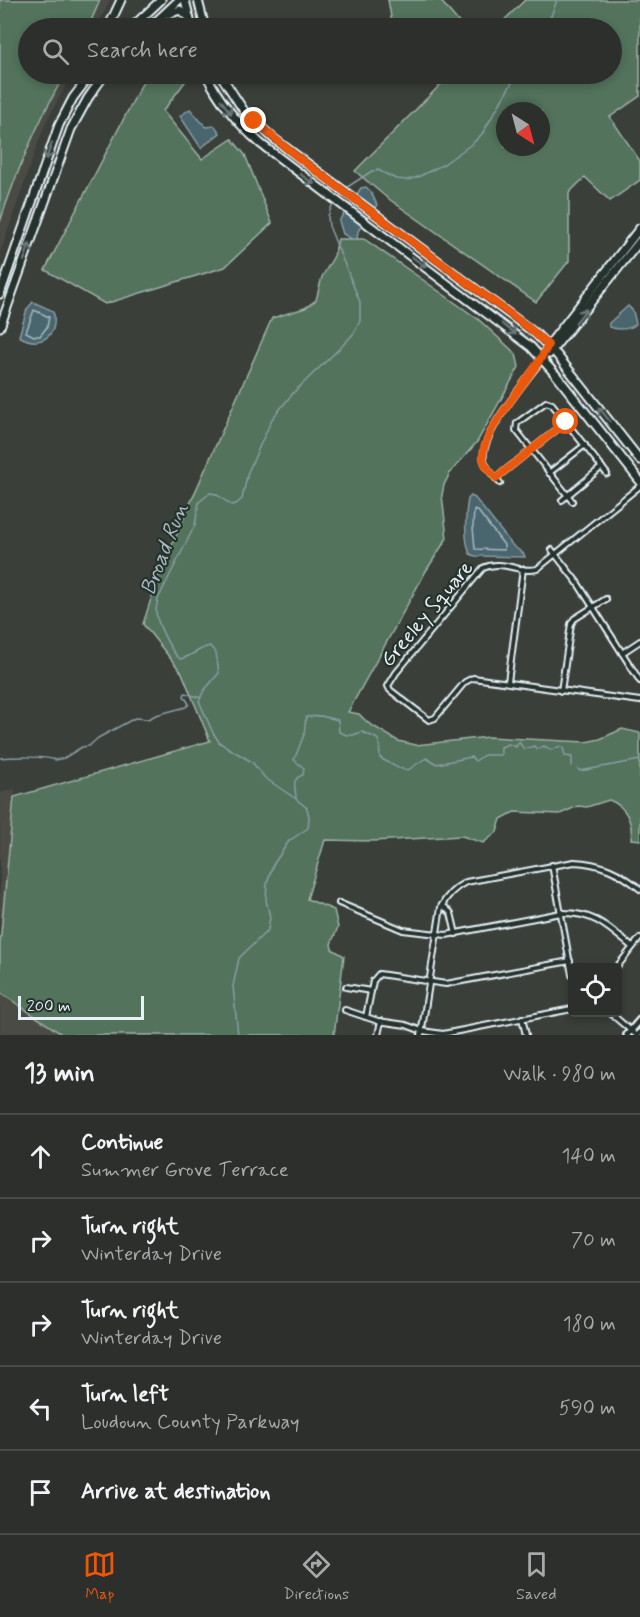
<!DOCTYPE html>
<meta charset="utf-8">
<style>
body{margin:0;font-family:Mynerve,sans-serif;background:#383b37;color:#f1f3f6}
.controls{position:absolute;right:18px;bottom:18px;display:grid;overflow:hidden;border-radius:6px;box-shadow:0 3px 9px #0003}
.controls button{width:54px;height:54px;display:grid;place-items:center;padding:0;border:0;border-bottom:2px solid #484a47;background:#2c2f2b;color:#f1f3f6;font:30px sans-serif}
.compass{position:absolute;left:496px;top:102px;width:54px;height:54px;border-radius:50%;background:#2c2f2b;box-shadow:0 3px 9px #0003;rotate:144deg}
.scale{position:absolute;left:18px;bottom:15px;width:126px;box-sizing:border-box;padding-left:6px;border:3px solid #e8f1f8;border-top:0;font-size:16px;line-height:21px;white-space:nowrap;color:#e8f1f8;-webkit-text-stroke:4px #26332d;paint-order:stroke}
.stop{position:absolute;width:18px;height:18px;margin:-14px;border:4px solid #ea580c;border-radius:50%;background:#fff}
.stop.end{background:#ea580c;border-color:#fff;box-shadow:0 2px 6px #0008}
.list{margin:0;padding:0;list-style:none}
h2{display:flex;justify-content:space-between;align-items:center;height:78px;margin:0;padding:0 24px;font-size:26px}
h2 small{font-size:20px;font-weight:400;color:#a6a9a9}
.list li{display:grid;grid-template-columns:39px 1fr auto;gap:18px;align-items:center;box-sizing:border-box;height:84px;padding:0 24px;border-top:2px solid #484a47}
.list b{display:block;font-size:22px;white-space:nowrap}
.list p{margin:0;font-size:20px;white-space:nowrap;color:#a6a9a9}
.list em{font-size:20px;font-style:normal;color:#a6a9a9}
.icon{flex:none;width:33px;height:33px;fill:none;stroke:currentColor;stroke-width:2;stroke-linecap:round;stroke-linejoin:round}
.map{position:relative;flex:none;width:640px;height:1035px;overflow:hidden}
.search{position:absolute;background:#2c2f2b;box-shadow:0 3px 9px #0003;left:18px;right:18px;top:18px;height:66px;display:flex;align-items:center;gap:15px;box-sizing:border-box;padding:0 21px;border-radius:33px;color:#a6a9a9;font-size:22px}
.sheet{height:498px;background:#2c2f2b}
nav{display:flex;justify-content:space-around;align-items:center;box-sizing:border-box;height:84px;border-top:2px solid #484a47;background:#2c2f2b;font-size:16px;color:#a6a9a9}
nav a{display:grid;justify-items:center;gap:3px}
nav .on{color:#ea580c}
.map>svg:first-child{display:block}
</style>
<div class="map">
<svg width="640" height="1035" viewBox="0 0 640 1035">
<rect width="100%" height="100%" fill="#3a3f39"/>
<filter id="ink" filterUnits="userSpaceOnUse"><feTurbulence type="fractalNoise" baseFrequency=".0167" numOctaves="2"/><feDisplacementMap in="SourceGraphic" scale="12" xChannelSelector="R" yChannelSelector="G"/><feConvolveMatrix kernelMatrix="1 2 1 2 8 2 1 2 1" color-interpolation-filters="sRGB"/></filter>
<g filter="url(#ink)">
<g fill="#4b4b45">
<path d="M0,0H110L96,28H28V74H72L47,120L37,146L0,253Z"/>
<path d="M15,789L14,797L0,944V793Z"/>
<path d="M0,990L1,993L63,1035H0Z"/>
</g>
<g fill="#53735c" stroke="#9eb2aa" stroke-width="1.5" fill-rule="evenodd">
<path d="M0,0H100L88,28H28V74H65C38,121 17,170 0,222Z"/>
<path d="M388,0H440L461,25L457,28H393Z"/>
<path d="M525,0H640V96L610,117L640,161V180L610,201L585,177L569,193V261L536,302L386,197L355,171L451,74H612V28H496ZM505,111H541V147H505Z"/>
<path d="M147,74H191L163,111L202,159L232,139L245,155L272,223L225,267L105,304L45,270Z"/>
<path d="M338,239H364L416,275L478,319L516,354L519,367L477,442L450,473L444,485L442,495L447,538L426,571L348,712L359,714L368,723L398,741L416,745L488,737L586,742L600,739L622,729L640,733V840L631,839C633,822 626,806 609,800L587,807L578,806L560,814L514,812L501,819L497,832L483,843L462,836L373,841L325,840L307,899L334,910L338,927L331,944L332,949L344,956L334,1035H63L1,993L0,990V944L14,797L210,741L182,673L143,624L159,574L272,318L305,308L316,300L322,277L334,256Z"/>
</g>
<g fill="#49656e" stroke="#899da5" stroke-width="1.5">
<path d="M190,109L206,127L215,126L220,133L201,148L180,116Z"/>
<path d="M366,187L371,192L377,205L358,231L357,239H352L343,234L339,221L361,188Z"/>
<path d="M33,302L51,310L54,314C57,338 39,348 19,336L27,309Z"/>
<path d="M628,306L633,311L636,324C630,330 617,330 609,327V323Z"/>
<path d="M471,496L475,498L513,546L524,554L525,557L475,556L470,554C464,539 465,516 468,499Z"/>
</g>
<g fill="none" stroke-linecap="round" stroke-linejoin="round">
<g stroke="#a8b9c1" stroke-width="1.5">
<path d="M34,310L49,317L47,327L40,336H34L26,332Z"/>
<path d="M474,510L478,511L504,545V550L475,549L473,527Z"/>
</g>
<g stroke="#899da5" stroke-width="1.5">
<path d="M543,28L551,16L557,0"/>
<path d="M346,188L372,171L378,170L396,179L407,180L418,177L444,164L473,143L482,134L517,74"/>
<path d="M0,758C11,757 47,756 55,760L64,758L82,747L89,746L98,738L135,718L148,719L156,715L186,707L189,704L184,696L185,693L201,698"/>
<path d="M578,769L580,771L640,760"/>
<path d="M296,798C296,788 290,779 303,775L304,768L294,760L304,735L306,717L321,716L338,720L339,732L347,735H353L362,732L376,738L379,741L380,758L398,768L408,770L426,758L437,764L471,757L475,761L484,755H501V747L508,744L516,747L519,742L524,749L534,746L537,749L544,746L551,750L561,746L563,748L565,756L572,757V766"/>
<path d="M238,1035L233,986L239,958L268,930L270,917L266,900L267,883L273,865L289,841L308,828L309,817L307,808L296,799L265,778L252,762L220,743L213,733L199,701L203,692L219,673L216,653L210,646C199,648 191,657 180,659C171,652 155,621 156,609C156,609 158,600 158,599L195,525L199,502L210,493L216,494L231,505L236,504L242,499L248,472L272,419L293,393L343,345L354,333L360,321V302L329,226L328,216L333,203"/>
</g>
<defs>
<g id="minor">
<path d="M549,473L585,445"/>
<path d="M496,478L566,422"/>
<path d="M500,483C494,476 486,469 484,460C479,436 527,379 542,360"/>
<path d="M640,486L537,569C520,574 503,559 483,568L396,673L388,686L390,690L429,720L435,718L465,682L473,678L640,701"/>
<path d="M562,500L602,467"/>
<path d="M572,501L516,430L517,423L546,402L552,404L607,474"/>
<path d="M552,550L577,582L640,681"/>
<path d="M622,653L640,641"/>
<path d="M508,682L523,569"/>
<path d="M561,691L571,624L574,619L606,599"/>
<path d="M552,865L572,975"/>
<path d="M339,903L403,930L446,935L561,913C594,912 608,927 632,947"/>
<path d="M442,905L451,913L456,934"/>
<path d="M616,968L640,938"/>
<path d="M346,987L371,991"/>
<path d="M345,1010L378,1021L406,1025L422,1031L443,1034L572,1009"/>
<path d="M609,1012L636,1035"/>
<path d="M366,1017L373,981L379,974L446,984L570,961"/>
<path d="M522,1018L526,1035"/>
<path d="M378,1035L381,1021"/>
<path d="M421,1035L441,907C447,895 454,888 466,882L574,862C600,863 620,872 640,889"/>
</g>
<g id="tertiary">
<path d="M627,1035L640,1020"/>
<path d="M638,1035L640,1033"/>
</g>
<g id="primary">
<path d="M185,0L192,28"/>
<path d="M198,0L205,28"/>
<path d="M168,14L180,10L189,17"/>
<path d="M108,28L121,0"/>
<path d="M131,28L161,0"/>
<path d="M149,28L179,0"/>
<path d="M206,74C219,101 238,124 261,144L531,347L556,375L640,481"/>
<path d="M220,74L244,111L273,138L536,334L557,355L640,460"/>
<path d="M0,294L59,125L73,98L91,74"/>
<path d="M0,327L71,129L88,98L105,74"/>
<path d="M549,354L640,241"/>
<path d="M543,359L548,346L640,228"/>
</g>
</defs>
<use href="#minor" stroke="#e8f1f8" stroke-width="8"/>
<use href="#tertiary" stroke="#e8f1f8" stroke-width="10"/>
<use href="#primary" stroke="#e8f1f8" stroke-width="11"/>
<use href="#minor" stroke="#26332d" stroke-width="4"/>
<use href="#tertiary" stroke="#26332d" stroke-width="5"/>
<use href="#primary" stroke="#26332d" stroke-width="7"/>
</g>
<defs><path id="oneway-shaft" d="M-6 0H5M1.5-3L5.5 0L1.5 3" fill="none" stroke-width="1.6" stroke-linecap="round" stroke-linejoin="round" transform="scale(1.5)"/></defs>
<g stroke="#6a7674">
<use href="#oneway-shaft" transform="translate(226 107) rotate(53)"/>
<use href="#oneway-shaft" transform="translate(49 151) rotate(110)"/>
<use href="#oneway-shaft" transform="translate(307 179) rotate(36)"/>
<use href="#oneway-shaft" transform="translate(27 252) rotate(-71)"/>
<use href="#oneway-shaft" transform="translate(419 262) rotate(37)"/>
<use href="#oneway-shaft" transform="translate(581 316) rotate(-52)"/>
<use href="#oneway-shaft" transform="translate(509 329) rotate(37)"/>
<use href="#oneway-shaft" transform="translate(604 414) rotate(-129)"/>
</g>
</g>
<g fill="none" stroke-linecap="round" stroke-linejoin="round" filter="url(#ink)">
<path stroke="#ea580c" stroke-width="8" d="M254,121L295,155L529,328L548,345C537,373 480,430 483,458C484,466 491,472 496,478L566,422"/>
</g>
<g text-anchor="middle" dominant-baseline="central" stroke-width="4.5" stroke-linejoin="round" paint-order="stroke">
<g font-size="21" fill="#e8f1f8" stroke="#26332d">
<text transform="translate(427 614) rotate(-50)">Greeley Square</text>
</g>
<g font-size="22" font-style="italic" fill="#a8b9c1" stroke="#26332d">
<text transform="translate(165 549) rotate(-69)">Broad Run</text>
</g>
</g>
</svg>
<div class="controls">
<button><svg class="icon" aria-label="locate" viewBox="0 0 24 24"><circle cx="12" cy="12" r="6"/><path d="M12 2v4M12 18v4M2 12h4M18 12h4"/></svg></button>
</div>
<svg class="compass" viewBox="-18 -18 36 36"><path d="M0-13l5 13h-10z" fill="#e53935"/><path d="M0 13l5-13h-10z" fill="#a6a9a9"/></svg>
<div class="scale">200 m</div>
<div class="stop" style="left:566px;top:422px"></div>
<div class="stop end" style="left:254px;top:121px"></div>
<div class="search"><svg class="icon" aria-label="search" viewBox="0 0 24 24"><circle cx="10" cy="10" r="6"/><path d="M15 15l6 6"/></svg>Search here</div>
</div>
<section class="sheet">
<h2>13 min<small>Walk · 980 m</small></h2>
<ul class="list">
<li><svg class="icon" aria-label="ahead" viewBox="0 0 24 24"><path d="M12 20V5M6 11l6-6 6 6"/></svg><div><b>Continue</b><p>Summer Grove Terrace</p></div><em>140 m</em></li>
<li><svg class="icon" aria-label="right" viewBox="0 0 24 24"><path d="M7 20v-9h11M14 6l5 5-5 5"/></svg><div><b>Turn right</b><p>Winterday Drive</p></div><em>70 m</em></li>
<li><svg class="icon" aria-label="right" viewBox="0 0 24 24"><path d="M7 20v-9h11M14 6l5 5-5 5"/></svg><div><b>Turn right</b><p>Winterday Drive</p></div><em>180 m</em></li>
<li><svg class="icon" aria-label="left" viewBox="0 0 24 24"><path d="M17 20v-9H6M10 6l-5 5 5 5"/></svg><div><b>Turn left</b><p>Loudoun County Parkway</p></div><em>590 m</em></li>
<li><svg class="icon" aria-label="arrive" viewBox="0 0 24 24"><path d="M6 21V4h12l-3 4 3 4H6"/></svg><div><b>Arrive at destination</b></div></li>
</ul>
</section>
<nav>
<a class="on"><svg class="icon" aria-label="map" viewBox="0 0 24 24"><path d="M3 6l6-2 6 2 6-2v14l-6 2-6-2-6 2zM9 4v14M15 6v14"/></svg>Map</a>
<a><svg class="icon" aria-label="directions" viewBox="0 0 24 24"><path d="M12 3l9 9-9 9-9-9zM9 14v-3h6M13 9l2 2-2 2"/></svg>Directions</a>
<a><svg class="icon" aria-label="saved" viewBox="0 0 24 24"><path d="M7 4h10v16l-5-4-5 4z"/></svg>Saved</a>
</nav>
